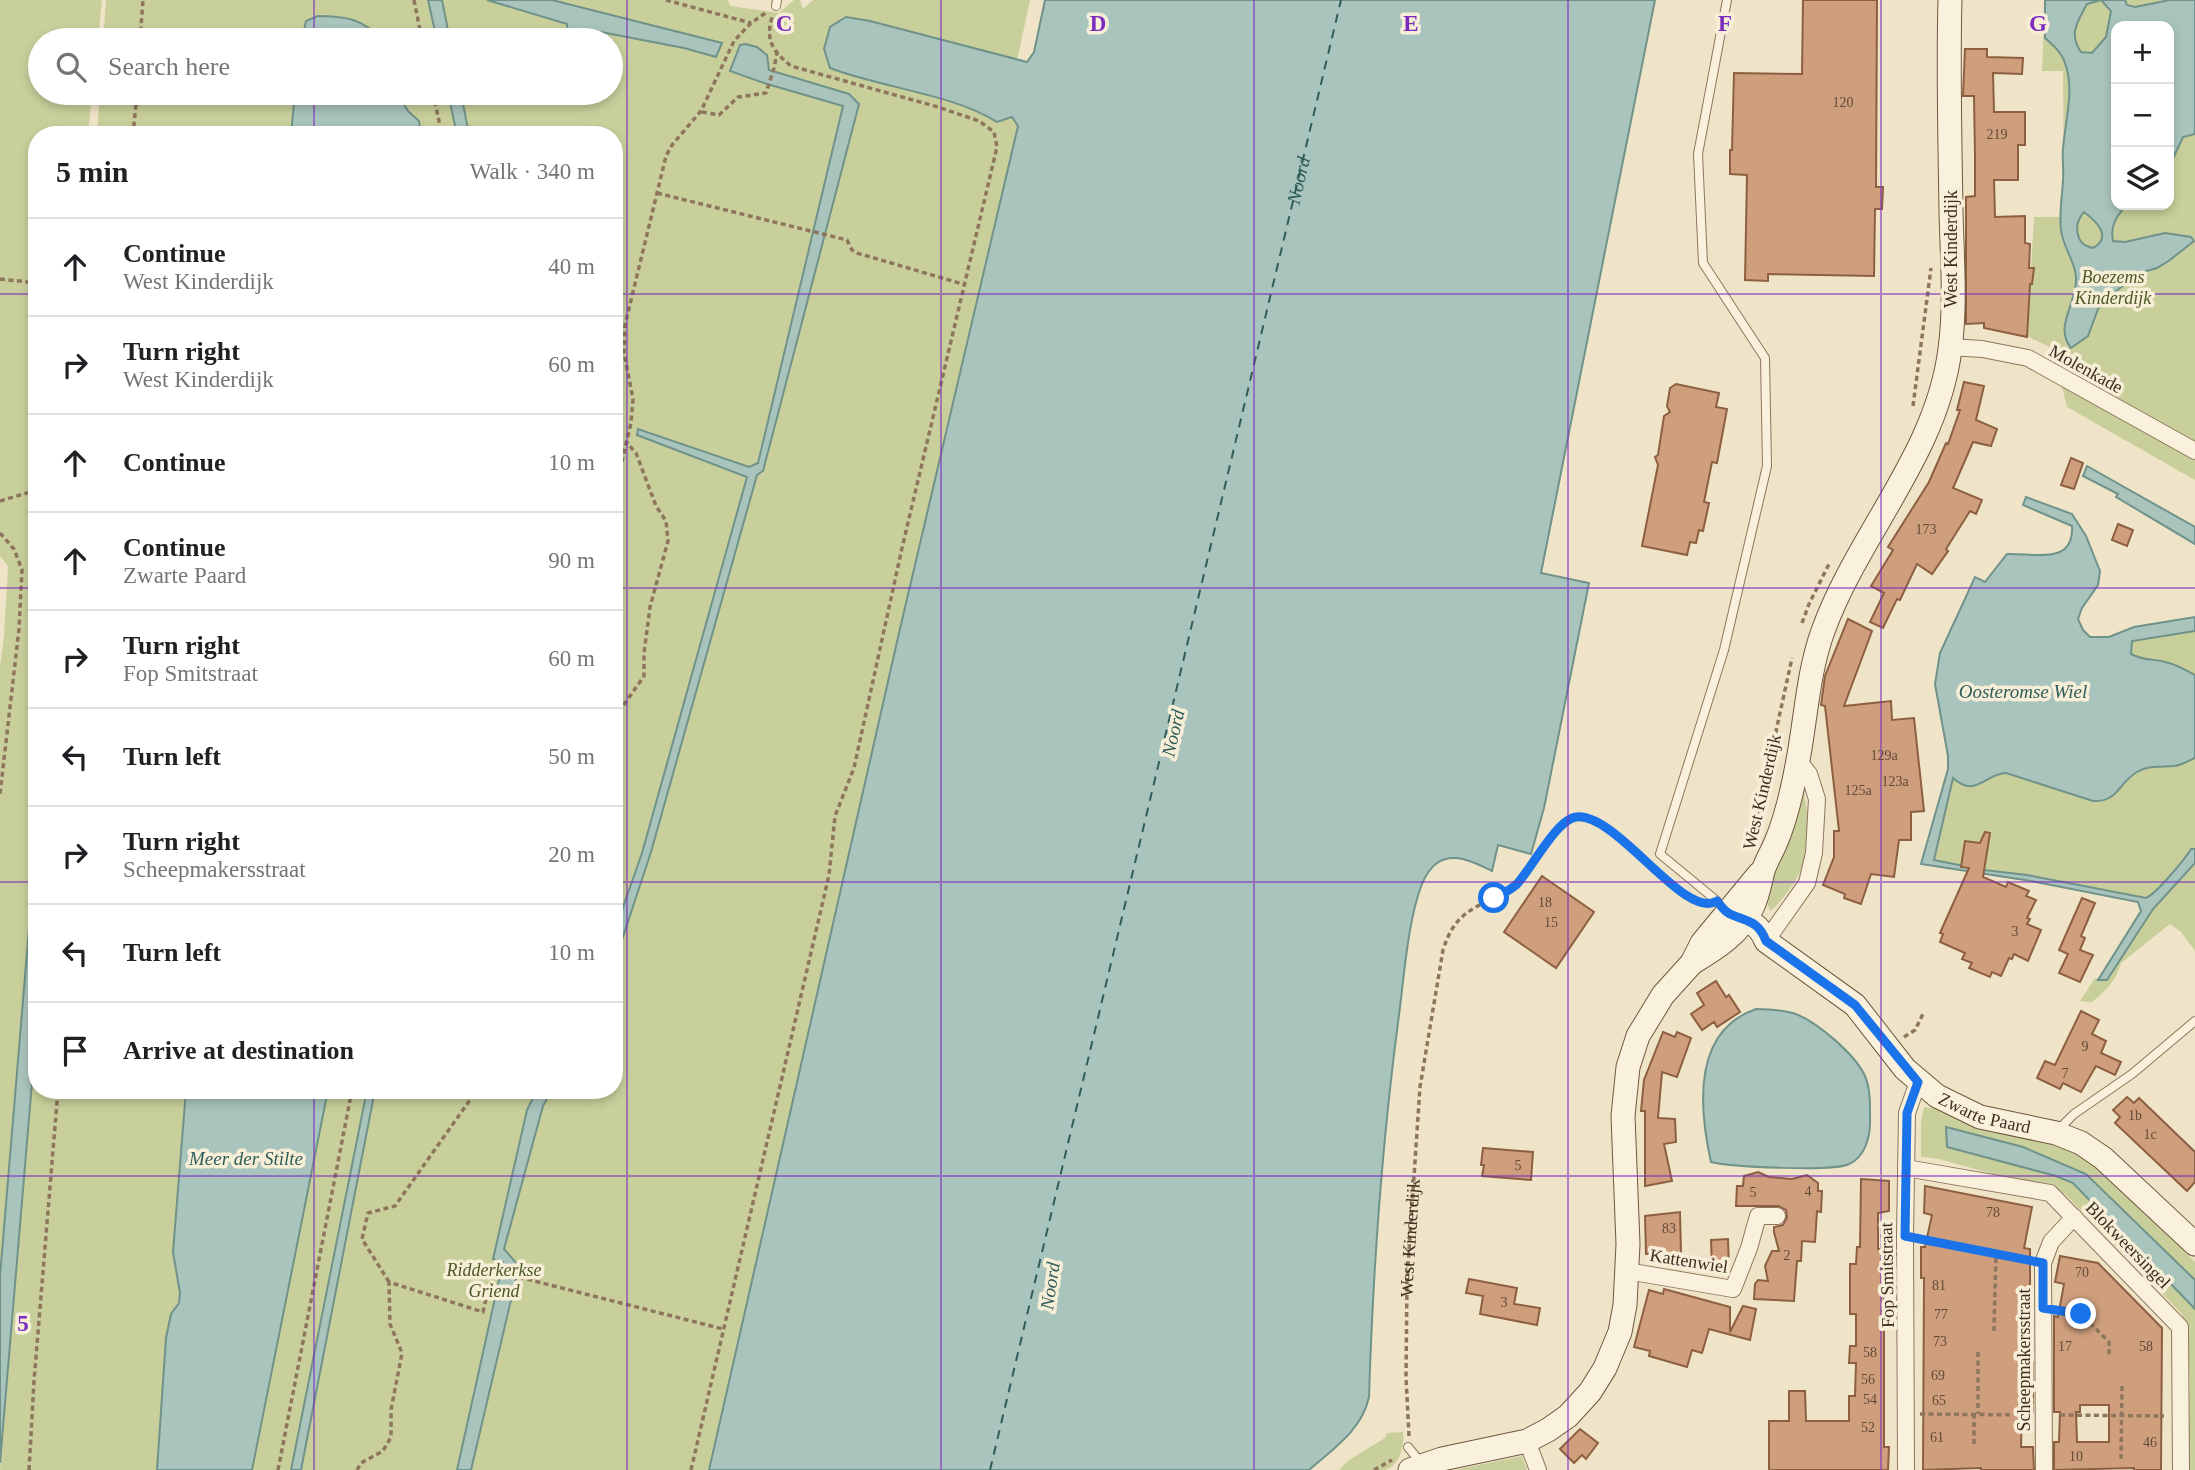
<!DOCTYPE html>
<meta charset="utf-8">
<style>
body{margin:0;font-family:"Times New Roman",serif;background:#f6f6f6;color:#202124}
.controls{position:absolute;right:21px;top:21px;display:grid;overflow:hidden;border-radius:14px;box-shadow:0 4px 10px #0003}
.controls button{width:63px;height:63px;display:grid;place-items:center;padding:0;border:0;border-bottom:2px solid #e0e0e0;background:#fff;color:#202124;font:35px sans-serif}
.stop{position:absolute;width:21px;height:21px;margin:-16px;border:5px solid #1a73e8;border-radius:50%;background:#fff}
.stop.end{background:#1a73e8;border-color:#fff;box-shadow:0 2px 7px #0008}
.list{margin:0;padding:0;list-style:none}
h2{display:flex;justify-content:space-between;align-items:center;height:91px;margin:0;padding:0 28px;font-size:30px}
h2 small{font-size:23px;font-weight:400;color:#757577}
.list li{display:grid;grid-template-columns:46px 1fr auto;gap:21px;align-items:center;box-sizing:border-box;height:98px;padding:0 28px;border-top:2px solid #e0e0e0}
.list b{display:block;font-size:26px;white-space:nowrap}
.list p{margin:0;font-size:23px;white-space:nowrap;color:#757577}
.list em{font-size:23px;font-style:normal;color:#757577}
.icon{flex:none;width:38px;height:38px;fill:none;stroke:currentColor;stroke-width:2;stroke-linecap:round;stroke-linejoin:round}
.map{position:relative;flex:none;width:2195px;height:1470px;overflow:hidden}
.search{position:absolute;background:#fff;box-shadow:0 4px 10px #0003;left:28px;top:28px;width:595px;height:77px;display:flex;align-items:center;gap:18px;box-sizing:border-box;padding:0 24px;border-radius:38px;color:#757577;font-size:26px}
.panel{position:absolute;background:#fff;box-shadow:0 4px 10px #0003;left:28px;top:126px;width:595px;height:973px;border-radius:28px}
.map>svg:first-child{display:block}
</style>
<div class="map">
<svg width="2195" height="1470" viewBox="0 0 2195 1470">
<rect width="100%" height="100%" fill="#f0e4c8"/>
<g fill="#c9cf9b" fill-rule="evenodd">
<path d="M0,0H102L98,40H40V93H92L88,135H37V833L0,1276V667L4,636L8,566L0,556Z"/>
<path d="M106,0H728L730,6L779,13L794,0H800L803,9L813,0H1030L1017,61L870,21L1027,115L722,1470H225L292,1090H614V135H388L383,93H611V40H378L306,21L302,40H103Z"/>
<path d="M2045,0H2195V443L2111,396L2065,367L2068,356L2027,336L2034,217H2064L2063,71H2042ZM2116,26H2169V205H2116Z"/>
<path d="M100,93H295L291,135H97Z"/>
<path d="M2061,383L2195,460V480L2067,407Z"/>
<path d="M2195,631V675L2158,660L2147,661L2131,654L2132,641Z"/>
<path d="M2195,758V849H2191C2185,859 2155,895 2146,898L2027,875L1984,870L1934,860L1953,777H1994L1998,773H2006L2093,801C2119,802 2118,783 2137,772C2148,765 2162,767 2174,766C2182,765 2188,761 2195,758Z"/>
<path d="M1803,788C1811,827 1814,859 1788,891C1782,899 1777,906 1770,911L1764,893Z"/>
<path d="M2195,863V951L2181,932L2170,924L2121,963C2118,978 2105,992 2092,1002L2080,1001L2095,978L2107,980L2153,909Z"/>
<path d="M37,1023V1090H186L173,1252L180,1293L179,1303L171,1314L166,1338L157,1470H0Z"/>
<path d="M1924,1107L1949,1110L2001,1124L2077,1152L2116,1184L2195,1262V1280L2086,1174L2023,1147L1947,1127L2073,1183L2195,1309V1470H2187C2188,1422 2195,1360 2182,1314L2065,1194L1939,1159L1921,1157V1122Z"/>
<path d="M1403,1432C1405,1444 1400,1466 1385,1470C1374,1470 1351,1470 1339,1470L1349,1460L1385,1438L1387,1433Z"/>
<path d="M1522,1456L1527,1470H1454Z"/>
</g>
<g fill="#a9c4bc" stroke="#6f938a" stroke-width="2" fill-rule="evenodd">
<path d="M428,0H442L450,40H437Z"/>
<path d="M487,0H552L722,43L716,57L684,48L585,29L583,40H568L567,24Z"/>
<path d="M1045,0H1655L1541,573L1589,583L1544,808L1531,854L1498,845L1492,871C1476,863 1454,851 1437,863C1430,868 1425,877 1422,884C1408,919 1404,977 1399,1015C1382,1142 1373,1269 1369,1397C1362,1430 1333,1449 1309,1470H709L899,633L1018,126L1012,117L997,122C953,94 882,88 830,68L824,49L830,27L846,17L870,21L1027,62L1034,52Z"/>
<path d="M2045,0H2125L2127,5L2135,7L2170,0H2195V134L2183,137L2169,167V26H2116V205H2127C2116,216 2110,226 2113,241L2125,242L2165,233L2191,237L2194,241L2170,260L2157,268L2140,273L2111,295L2098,309L2088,336L2071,348C2054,327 2076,304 2076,281C2077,264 2063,248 2061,230C2059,214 2062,197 2063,181C2064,171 2062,160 2063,149C2065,121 2075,90 2065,63C2062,53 2053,45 2045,38ZM2101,0L2111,11L2106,37L2092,53L2081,52C2068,34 2078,21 2087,4ZM2084,212C2096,221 2113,237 2093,248C2075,245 2073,224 2084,212Z"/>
<path d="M318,16C341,16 366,18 379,40H302L306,21Z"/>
<path d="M745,44L757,47L767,55L769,70L849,94L859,104L763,471L757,475L651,852L614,964V933L642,853L747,477L637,435L638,429L749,467L758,463L843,106L767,84L730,71L740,45Z"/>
<path d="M295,93H397L408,111L419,121L421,135H291Z"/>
<path d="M448,93H461L469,135H457Z"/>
<path d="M2087,466L2195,527V544L2116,497L2118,494L2083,476Z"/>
<path d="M2026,497L2072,514L2086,536L2100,571L2098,585L2082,608L2078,619L2083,630L2090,637H2109L2134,627L2195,617V631L2132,641L2131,654C2149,663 2153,657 2169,663C2178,665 2186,671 2195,675V758C2188,761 2182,765 2174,766C2162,767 2148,765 2137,772C2118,783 2119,802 2093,801L2006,773C1986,773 1976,799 1953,778L1934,860L1984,870L2027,875L2146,898C2156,894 2185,859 2191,849H2195V863L2153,909L2107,980H2098L2141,911L2138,902L2031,881L1921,864L1948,769V756L1935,684L1940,653L1975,577L1985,582L2007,554C2033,553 2074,566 2072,526L2023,505Z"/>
<path d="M37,833V1023L0,1463V1276Z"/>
<path d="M1756,1009C1768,1009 1781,1010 1793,1013C1815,1020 1855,1054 1865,1076C1871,1090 1870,1108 1870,1123C1870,1138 1864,1158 1849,1164C1833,1172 1730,1167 1711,1162C1699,1108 1692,1031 1756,1009Z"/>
<path d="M186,1090H328L252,1470H157L166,1338L171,1314L179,1303L180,1293L173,1252Z"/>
<path d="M367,1090H375L301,1470H291Z"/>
<path d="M537,1090H552L543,1106L504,1249L519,1266L471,1470H457L503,1262L493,1259L527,1110Z"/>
<path d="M1946,1127L2023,1147L2086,1174L2195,1280V1309L2073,1183L2056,1176L1947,1147Z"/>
</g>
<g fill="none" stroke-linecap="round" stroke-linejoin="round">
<path stroke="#2f5d5a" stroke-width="2" stroke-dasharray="9 7" stroke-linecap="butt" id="s1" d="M990,1470L1341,0"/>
</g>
<g fill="#cf9f7d" stroke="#8d5f41" stroke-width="2" fill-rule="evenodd">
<path d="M1803,0H1877L1876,187H1883L1882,209H1875L1874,276L1768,274V281L1745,280L1747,175L1730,174V150H1732L1734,73L1802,74Z"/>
<path d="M1965,49H1987V57L2023,58L2022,74L1993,73L1994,112H2025V145H2018V180H1994L1995,217L2025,216V243L2030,244L2029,268H2034L2032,284H2030L2027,337L1984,328V323L1966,324V197L1975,196V155L1974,96H1963Z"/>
<path d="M1964,382L1984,386L1976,420L1997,429L1991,446L1973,442L1953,488L1982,500L1976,514L1970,511L1946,549L1948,551L1932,574L1917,564L1900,600L1897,599L1883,628L1870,622L1884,593L1871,586L1893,550L1888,547L1929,482L1946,443L1948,444L1960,410H1957Z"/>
<path d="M1676,384L1719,393L1716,407L1727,409L1717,463L1712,462L1704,502L1709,503L1703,531L1699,530L1696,543L1690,542L1687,555L1642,546L1658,465L1655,457L1658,455L1664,416L1670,412L1667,406L1670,388Z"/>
<path d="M2071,458L2083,463L2074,489L2061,485Z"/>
<path d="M2118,524L2133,530L2127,546L2112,540Z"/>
<path d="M1848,619L1872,631L1844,706L1891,701L1892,720L1914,718L1924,811L1911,812V840H1899L1894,877L1871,874L1861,904L1844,898L1845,894L1823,885L1834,857V831H1839L1825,706L1821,705L1825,676Z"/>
<path d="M1985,832L1990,833L1983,877L2006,887L2008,882L2029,891L2026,896L2036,900L2027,918L2030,919L2027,924L2041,930L2028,961L2014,954L2012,959L2009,958L2001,976L1992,972L1990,977L1969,968L1972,963L1962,959L1965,953L1940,942L1943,934L1940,933L1969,868L1961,867L1965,841L1980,843Z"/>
<path d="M1542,876L1594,912L1556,968L1504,932Z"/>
<path d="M2082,898L2095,903L2081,936L2085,938L2080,950L2093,955L2080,982L2059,973L2068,954L2059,950Z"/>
<path d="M1716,981L1726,997L1729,995L1740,1012L1717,1027L1714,1022L1702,1030L1691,1014L1704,1005L1697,993Z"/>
<path d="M2081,1011L2099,1020L2092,1034L2106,1041L2101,1053L2121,1062L2115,1075L2096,1066L2081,1092L2063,1083L2060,1089L2037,1078L2045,1061L2055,1065Z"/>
<path d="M1663,1032L1675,1037L1677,1032L1691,1038L1677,1077L1662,1072L1658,1118L1675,1119L1676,1142L1664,1144L1672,1181L1645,1186V1111H1641L1644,1080Z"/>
<path d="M2127,1097L2134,1103L2139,1098L2195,1152V1182L2187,1191L2115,1123L2120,1117L2113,1110Z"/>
<path d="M1483,1148L1533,1152L1531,1180L1482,1176L1484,1165H1481Z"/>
<path d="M1758,1172L1769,1177L1792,1179L1807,1175L1818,1183V1191H1822L1821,1212L1817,1211L1815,1242L1802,1241L1801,1261H1797L1794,1301L1754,1299L1755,1284L1758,1280L1768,1281L1765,1266L1772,1251H1779L1774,1232V1227L1783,1225L1787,1217L1786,1210L1778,1206H1736L1737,1186H1743L1744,1176Z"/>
<path d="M1861,1179L1889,1181V1211L1878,1213V1249H1884V1447H1889L1888,1470H1769V1421H1789V1391H1805L1806,1421H1849V1396H1855L1856,1363H1849L1850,1346H1856V1314H1850V1264H1856L1857,1247H1860Z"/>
<path d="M1925,1186L2032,1207L2024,1248L2030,1249V1363H2033V1412H2022L2021,1447H2033L2034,1470H1981V1468L1923,1470L1924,1278H1921V1247H1925L1932,1215L1924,1213Z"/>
<path d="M1680,1212L1681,1253L1646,1254L1645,1216Z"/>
<path d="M1728,1239L1729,1266L1712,1267L1711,1240Z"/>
<path d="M2060,1256L2098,1263L2162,1328L2161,1470H2134V1468L2054,1470V1442H2059L2060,1412H2054V1316L2058,1317L2064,1284L2055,1282ZM2080,1405H2109V1442H2077L2076,1412H2080Z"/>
<path d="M1469,1279L1517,1288L1514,1304L1540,1308L1537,1325L1480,1314L1483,1296L1466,1293Z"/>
<path d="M1664,1289L1730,1307V1332L1743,1306L1756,1309L1750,1340L1709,1329L1702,1353L1692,1350L1687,1367L1649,1356L1650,1351L1634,1347L1649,1290L1663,1294Z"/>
<path d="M1580,1429L1598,1443L1586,1459L1582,1455L1574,1463L1560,1449Z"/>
</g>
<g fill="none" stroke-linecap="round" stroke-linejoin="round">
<defs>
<g id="lane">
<path d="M776,6L777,0"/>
<path d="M1717,901L1660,854L1724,650L1767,466L1765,358L1703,263L1698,154L1727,0"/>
<path d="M2058,1130L2074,1114L2132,1074L2195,1021"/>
<path d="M1408,1447L1422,1464"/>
</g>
<g id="street">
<path d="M1950,347L1982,349L2028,358L2195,451"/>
<path d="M1766,941L1807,883L1814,853L1817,799L1809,774L1798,760"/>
<path d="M1906,1168L2050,1193L2180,1327L2181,1470"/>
<path d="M1627,1271L1733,1289L1749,1248L1758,1216H1777"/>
<path d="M1527,1441L1538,1470"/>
<path d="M1906,1470L1905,1236L1907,1113L1918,1082"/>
<path d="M2044,1470L2043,1263L2051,1242L2074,1217"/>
</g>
<g id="secondary">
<path id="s3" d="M1732,914C1748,919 1760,925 1766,941L1855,1005L1905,1069L1937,1096L1980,1117L2056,1133L2081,1143L2103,1158L2195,1244"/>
<path d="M1692,963C1717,948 1741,933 1753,906C1758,895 1760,883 1763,871C1766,861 1772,852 1776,842C1787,816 1793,788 1798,760C1806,718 1808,672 1823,631C1858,534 1937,454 1950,349C1956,304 1952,256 1951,211C1950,141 1948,71 1950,0"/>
<path d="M1410,1470L1442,1459L1527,1441L1548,1430L1568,1416L1590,1392L1605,1368L1620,1332L1625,1305L1628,1244L1623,1116L1628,1067L1638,1036L1663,995L1692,963L1702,943L1759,874"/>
</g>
</defs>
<use href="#lane" stroke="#8d765c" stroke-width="10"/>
<use href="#street" stroke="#8d765c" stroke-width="18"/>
<use href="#secondary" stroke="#6f573f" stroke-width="25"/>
<g stroke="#8d765c" stroke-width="3.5" stroke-dasharray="5 3.5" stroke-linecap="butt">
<path d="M414,0L422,40"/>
<path d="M666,0L751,23"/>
<path d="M140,40L143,0"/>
<path d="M433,93L442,135"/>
<path d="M702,112L719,115L738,97L766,93L774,68L777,53"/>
<path d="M133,135L137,93"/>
<path d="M657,193L847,240L852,250L857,253L966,285"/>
<path d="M0,279L37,283"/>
<path d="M1913,406L1931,268"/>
<path d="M614,495L631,423L633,399L624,353L625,325L666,156L672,145L701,111L734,41L751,23L767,12"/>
<path d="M0,501L37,490"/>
<path d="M0,533L14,549L22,570L19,629L0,794"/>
<path d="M1802,623L1809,604L1829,564"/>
<path d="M614,719L644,676V653L650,607L668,541L666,521L656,506L636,453L627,443"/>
<path d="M1752,841L1792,658"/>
<path d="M1904,1037L1915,1030L1923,1014"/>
<path d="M1921,1239L2027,1260"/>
<path d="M389,1282L362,1239L368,1213L395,1206L477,1090"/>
<path d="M2060,1311L2081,1314L2109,1342V1355"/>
<path d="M1994,1331L1996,1254"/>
<path d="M1978,1352V1414"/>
<path d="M1920,1414L2028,1415"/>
<path d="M2060,1415L2164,1416"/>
<path id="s2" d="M1409,1436L1406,1377L1407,1281L1420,1087L1443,950C1453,919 1465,912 1493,898C1501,894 1511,891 1517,885C1537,865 1549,826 1577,816C1620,824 1648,868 1682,891"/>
<path d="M1974,1444V1415"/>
<path d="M2121,1459L2122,1383"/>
<path d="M29,1470L34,1381L58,1090"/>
<path d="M278,1470L352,1090"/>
<path d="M357,1470L361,1463L383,1451L391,1437V1410L402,1353L390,1324L389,1282L483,1312L492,1273L499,1272L723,1329"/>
<path d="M691,1470L829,875L835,816L854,768L902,548L997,147L994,132L979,121L938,107L791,66C773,51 765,41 772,17"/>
<path d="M1374,1470L1392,1460"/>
</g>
<use href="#lane" stroke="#faf1dc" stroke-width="8"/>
<use href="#street" stroke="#faf1dc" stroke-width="16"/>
<use href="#secondary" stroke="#faf1dc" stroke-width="23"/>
</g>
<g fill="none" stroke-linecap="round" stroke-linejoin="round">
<path stroke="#1a73e8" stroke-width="9" d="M1494,898C1502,894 1511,890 1517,884C1531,869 1557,819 1576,817C1617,812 1684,921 1717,901C1721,906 1724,911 1730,914C1747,922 1758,920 1766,941L1855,1005L1918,1082L1907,1113L1905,1236L2043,1263V1308L2081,1314"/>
</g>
<path fill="none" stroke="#7b2cbf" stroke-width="2" stroke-opacity="0.55" d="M314,0V40M627,0V1470M941,0V1470M1254,0V1470M1568,0V1470M1881,0V1470M314,93V135M0,294H37M614,294H2195M0,588H37M614,588H2195M0,882H37M614,882H2195M314,1090V1470M0,1176H2195"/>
<g text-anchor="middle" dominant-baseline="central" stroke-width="7" stroke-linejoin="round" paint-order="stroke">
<g font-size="14" fill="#624a37">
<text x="1843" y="102">120</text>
<text x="1997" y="134">219</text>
<text x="1926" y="529">173</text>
<text x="1884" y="755">129a</text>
<text x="1895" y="781">123a</text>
<text x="1858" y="790">125a</text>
<text x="1545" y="902">18</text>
<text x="1551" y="922">15</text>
<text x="2015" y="931">3</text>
<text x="2085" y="1046">9</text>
<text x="2065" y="1073">7</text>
<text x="2135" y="1115">1b</text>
<text x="2150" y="1134">1c</text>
<text x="1518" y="1165">5</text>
<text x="1808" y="1191">4</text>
<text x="1753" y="1192">5</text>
<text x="1993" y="1212">78</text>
<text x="1669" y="1228">83</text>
<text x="1787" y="1255">2</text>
<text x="2082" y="1272">70</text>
<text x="1939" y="1285">81</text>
<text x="1504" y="1302">3</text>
<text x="1941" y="1314">77</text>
<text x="1940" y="1341">73</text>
<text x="2065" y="1346">17</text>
<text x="2146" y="1346">58</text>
<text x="1870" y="1352">58</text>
<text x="1938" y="1375">69</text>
<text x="1868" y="1379">56</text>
<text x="1870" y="1399">54</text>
<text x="1939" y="1400">65</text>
<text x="1868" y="1427">52</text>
<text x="1937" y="1437">61</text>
<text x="2150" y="1442">46</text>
<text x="2076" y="1456">10</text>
</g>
<g font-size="18" fill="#3d2e20" stroke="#f7eed8">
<text transform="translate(1951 249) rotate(-90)">West Kinderdijk</text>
<text transform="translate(2086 369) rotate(29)">Molenkade</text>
<text transform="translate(1762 792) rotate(-77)">West Kinderdijk</text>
<text stroke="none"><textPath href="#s3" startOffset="329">Zwarte Paard</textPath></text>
<text stroke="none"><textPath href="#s2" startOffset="198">West Kinderdijk</textPath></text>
<text transform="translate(2128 1245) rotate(46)">Blokweersingel</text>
<text transform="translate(1689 1261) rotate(9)">Kattenwiel</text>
<text transform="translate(1887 1275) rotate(-91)">Fop Smitstraat</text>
<text transform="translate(2024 1360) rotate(-90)">Scheepmakersstraat</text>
</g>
<g font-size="18" font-style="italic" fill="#4d5a26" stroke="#f7eed8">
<text x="2113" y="277">Boezems<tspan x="2113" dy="21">Kinderdijk</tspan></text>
<text x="494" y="1270">Ridderkerkse<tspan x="494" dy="21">Griend</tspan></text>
</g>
<g font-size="19" font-style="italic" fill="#2f5d5a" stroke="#f7eed8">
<text stroke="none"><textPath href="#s1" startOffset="1326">Noord</textPath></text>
<text x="2023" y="691">Oosteromse Wiel</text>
<text transform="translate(1173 733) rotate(-77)">Noord</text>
<text x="246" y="1158">Meer der Stilte</text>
<text transform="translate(1050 1286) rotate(-82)">Noord</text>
</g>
</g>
<g font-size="23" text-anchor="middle" font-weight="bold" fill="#7b2cbf" stroke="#f7eed8" stroke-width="7" stroke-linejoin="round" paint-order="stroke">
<text x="784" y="31">C</text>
<text x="1098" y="31">D</text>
<text x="1411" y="31">E</text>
<text x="1725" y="31">F</text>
<text x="2038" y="31">G</text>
<text x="23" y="1331">5</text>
</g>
</svg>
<div class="controls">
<button>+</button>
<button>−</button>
<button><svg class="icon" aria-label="layers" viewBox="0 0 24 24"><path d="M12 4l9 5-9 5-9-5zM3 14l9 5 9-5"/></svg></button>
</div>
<div class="stop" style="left:1494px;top:898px"></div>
<div class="stop end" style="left:2081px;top:1314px"></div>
<div class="search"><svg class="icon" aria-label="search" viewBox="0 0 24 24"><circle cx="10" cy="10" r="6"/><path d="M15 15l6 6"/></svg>Search here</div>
<section class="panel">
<h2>5 min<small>Walk · 340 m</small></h2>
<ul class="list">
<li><svg class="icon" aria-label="ahead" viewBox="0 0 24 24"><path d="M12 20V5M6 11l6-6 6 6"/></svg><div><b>Continue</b><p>West Kinderdijk</p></div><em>40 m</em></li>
<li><svg class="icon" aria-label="right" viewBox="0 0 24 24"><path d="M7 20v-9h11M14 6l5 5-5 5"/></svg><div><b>Turn right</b><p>West Kinderdijk</p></div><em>60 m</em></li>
<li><svg class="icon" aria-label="ahead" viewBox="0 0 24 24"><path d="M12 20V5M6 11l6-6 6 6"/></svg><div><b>Continue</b></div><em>10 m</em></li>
<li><svg class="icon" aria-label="ahead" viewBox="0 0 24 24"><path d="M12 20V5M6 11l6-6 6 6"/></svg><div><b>Continue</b><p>Zwarte Paard</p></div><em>90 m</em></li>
<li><svg class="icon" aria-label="right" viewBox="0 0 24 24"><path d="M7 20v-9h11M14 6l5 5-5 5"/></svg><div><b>Turn right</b><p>Fop Smitstraat</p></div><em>60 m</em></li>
<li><svg class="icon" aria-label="left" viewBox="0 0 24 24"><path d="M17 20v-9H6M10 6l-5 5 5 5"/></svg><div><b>Turn left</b></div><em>50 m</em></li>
<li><svg class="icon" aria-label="right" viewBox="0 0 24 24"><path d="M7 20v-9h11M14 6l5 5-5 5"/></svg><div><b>Turn right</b><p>Scheepmakersstraat</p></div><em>20 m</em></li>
<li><svg class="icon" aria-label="left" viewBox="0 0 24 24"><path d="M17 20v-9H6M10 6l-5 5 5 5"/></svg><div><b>Turn left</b></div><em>10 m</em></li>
<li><svg class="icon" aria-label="arrive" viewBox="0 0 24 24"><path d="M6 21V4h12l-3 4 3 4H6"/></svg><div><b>Arrive at destination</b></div></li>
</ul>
</section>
</div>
